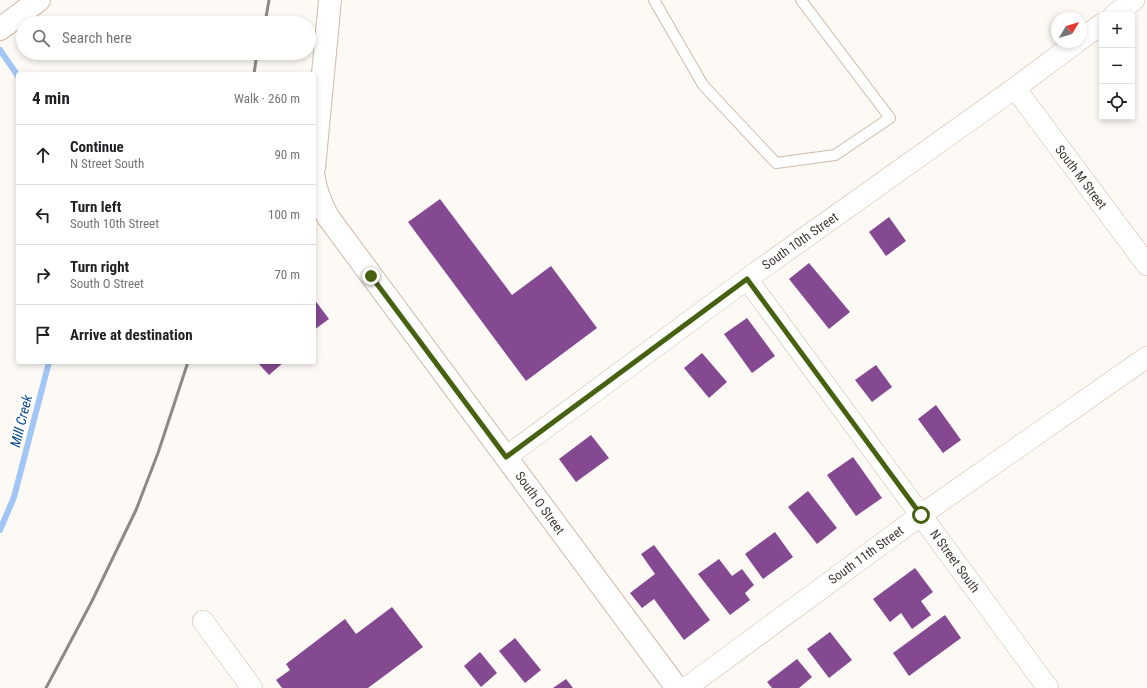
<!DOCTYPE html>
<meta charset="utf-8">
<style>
body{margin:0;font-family:"Roboto Condensed",sans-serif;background:#f6f6f6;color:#202124}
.controls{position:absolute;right:12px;top:12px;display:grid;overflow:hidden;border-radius:4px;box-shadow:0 2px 6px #0003}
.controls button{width:36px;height:36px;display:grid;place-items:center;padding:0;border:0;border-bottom:1px solid #e0e0e0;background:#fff;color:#202124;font:20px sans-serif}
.compass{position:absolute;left:1051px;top:12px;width:36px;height:36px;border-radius:50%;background:#fff;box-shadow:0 2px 6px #0003;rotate:52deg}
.stop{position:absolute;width:12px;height:12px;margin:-9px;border:3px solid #466110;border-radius:50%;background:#fff}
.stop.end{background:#466110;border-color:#fff;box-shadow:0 1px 4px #0008}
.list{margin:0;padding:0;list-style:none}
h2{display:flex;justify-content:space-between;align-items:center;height:52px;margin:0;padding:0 16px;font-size:17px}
h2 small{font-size:13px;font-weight:400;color:#757577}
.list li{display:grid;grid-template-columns:26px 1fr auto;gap:12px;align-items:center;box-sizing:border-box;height:60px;padding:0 16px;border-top:1px solid #e0e0e0}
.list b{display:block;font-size:15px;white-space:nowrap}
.list p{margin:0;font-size:13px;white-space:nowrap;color:#757577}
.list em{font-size:13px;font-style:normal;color:#757577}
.icon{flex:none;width:22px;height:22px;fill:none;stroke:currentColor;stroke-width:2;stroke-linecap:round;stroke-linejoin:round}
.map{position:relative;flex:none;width:1147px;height:688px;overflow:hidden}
.search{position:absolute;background:#fff;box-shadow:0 2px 6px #0003;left:16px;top:16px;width:300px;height:44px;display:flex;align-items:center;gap:10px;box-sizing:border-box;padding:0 14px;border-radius:22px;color:#757577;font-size:15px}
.panel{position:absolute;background:#fff;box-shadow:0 2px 6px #0003;left:16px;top:72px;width:300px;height:292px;border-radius:4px}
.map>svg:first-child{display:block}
</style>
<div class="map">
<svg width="1147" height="688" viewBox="0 0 1147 688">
<rect width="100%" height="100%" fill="#fdf9f5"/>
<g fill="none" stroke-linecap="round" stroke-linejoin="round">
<g stroke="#a1c5f4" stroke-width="6">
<path d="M0,50L18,76"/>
<path d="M0,530L14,497L49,362"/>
</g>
</g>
<g fill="#854991">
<path d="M440,199L512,295L551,266L597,328L526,381L408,222Z"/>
<path d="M889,217L906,241L886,256L869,232Z"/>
<path d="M809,263L850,312L829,329L789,279Z"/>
<path d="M314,299L329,319L314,330Z"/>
<path d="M747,318L775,356L752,373L724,334Z"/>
<path d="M702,353L727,382L709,398L684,368Z"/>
<path d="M257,362H284L269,375Z"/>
<path d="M876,365L892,387L872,402L855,380Z"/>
<path d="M936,405L961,440L943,453L918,419Z"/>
<path d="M591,435L609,458L576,482L559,459Z"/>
<path d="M853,457L882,498L856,516L827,475Z"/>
<path d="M808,491L837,528L817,544L788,507Z"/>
<path d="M775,532L793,557L763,579L745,554Z"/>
<path d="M654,545L710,620L684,640L654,599L642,608L630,593L655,574L641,554Z"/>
<path d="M719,559L732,576L742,569L754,585L745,593L750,600L730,615L698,574Z"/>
<path d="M915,568L933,592L921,601L931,615L912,629L901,613L890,622L873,599Z"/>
<path d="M392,607L423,647L368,688H282L276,680L290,670L286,664L345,619L356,634Z"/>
<path d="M945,615L961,638L909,676L893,653Z"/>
<path d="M830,632L852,660L829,678L807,649Z"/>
<path d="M515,638L541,670L525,683L499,651Z"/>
<path d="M480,652L497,673L481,687L464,666Z"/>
<path d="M797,659L812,677L799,688H772L767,682Z"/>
<path d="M566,679L573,688H553Z"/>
</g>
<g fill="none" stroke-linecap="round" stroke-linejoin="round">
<defs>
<path id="lane" d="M654,0L703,85L776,163L835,155L890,118L801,0"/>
<g id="street">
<path d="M1114,15L1134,0"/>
<path d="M1081,39L1102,24"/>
<path d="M1015,88L1147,265"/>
<path d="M747,279L1048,688"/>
<path d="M506,457L747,279L1015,88L1077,42"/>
<path d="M203,621L252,688"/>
<path d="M686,688L921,515L1147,357"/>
</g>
<g id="secondary">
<path d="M0,29L39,0"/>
<path d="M314,168L330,0"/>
<path d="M314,178C316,192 321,204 328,217L677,688"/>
</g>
</defs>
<use href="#lane" stroke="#d0bba9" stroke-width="12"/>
<use href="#street" stroke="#d0bba9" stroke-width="22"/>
<use href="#secondary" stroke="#d0bba9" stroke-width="24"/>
<use href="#lane" stroke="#fff" stroke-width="10"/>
<use href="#street" stroke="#fff" stroke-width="21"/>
<use href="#secondary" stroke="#fff" stroke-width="22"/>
<g stroke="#8f8883" stroke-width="3">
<path d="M265,23L269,0"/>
<path d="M254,74L257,53"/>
<path d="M46,688L92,601L136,510L158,453L188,362"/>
</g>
</g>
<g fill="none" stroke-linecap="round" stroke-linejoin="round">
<path stroke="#466110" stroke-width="5" d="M371,276L506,457L747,279L921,515"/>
</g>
<g text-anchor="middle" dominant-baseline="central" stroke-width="4" stroke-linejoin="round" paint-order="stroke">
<g font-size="13" fill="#413831" stroke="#fff">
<text transform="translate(1081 177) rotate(53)">South M Street</text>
<text transform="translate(800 241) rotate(-35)">South 10th Street</text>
<text transform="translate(540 503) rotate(54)">South O Street</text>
<text transform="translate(866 555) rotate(-36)">South 11th Street</text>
<text transform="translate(955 561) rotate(54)">N Street South</text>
</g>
<g font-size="14" font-style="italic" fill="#09488c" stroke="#fff">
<text transform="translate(21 421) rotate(-76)">Mill Creek</text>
</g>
</g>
</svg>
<div class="controls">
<button>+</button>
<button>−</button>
<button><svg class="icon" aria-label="locate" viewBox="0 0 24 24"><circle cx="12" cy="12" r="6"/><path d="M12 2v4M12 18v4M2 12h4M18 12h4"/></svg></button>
</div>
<svg class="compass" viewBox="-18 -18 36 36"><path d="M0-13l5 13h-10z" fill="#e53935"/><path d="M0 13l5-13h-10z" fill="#757577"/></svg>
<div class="stop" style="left:921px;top:515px"></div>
<div class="stop end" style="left:371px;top:276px"></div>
<div class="search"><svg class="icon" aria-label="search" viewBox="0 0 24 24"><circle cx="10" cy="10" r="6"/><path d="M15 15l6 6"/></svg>Search here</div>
<section class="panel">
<h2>4 min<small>Walk · 260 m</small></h2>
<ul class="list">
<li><svg class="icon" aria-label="ahead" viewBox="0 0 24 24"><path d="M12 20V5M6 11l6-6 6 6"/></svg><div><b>Continue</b><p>N Street South</p></div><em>90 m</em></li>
<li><svg class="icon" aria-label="left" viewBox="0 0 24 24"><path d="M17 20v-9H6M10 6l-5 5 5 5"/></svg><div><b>Turn left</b><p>South 10th Street</p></div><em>100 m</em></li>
<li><svg class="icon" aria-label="right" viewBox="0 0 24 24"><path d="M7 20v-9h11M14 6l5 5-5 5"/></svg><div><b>Turn right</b><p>South O Street</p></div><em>70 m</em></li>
<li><svg class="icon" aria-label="arrive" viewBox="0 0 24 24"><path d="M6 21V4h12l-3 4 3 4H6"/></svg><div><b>Arrive at destination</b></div></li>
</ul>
</section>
</div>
